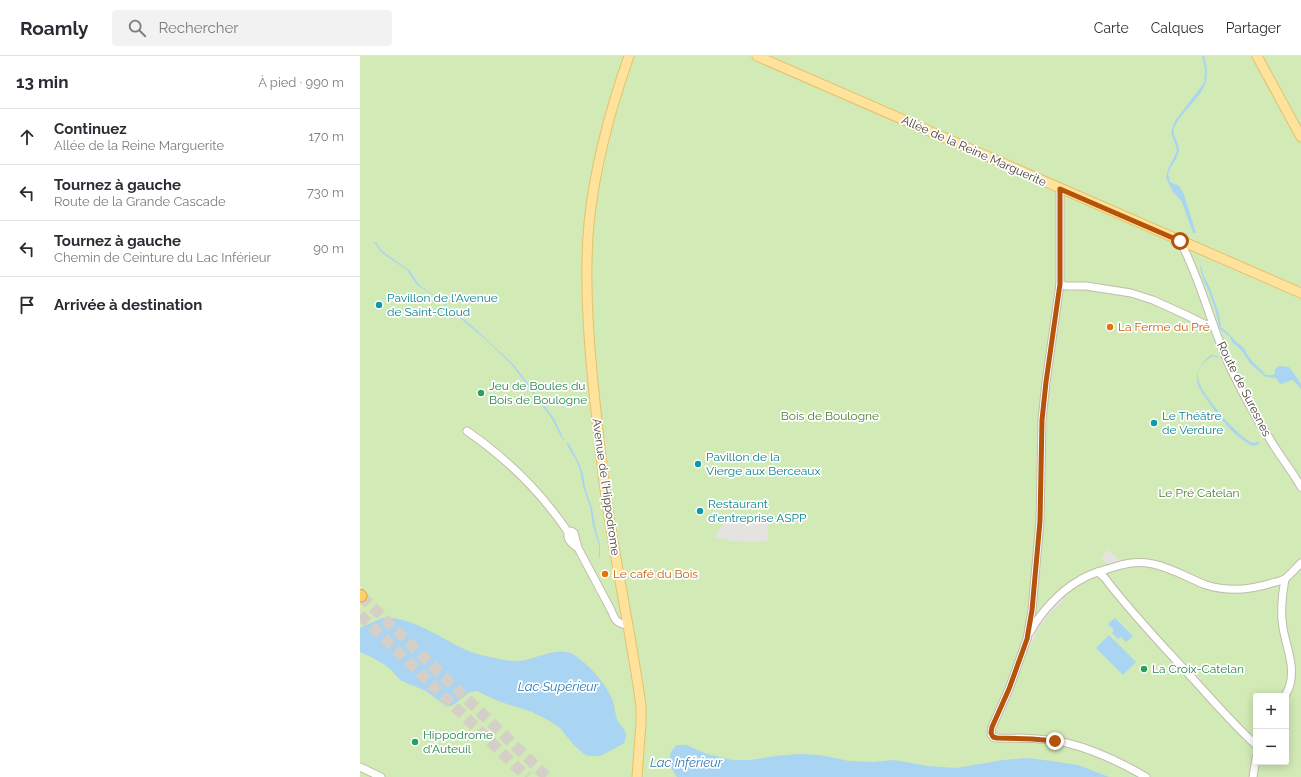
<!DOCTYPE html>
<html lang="fr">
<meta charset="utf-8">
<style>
body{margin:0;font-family:Raleway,sans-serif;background:#f2f2f3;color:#2b2b33}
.controls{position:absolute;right:12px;bottom:12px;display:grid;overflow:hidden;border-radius:4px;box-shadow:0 2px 10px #0003}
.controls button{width:36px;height:36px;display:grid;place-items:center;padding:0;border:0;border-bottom:1px solid #e1e1e2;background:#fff;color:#2b2b33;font:20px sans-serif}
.stop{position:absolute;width:12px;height:12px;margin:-9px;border:3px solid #b45309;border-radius:50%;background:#fff}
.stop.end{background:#b45309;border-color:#fff;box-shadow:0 1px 4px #0008}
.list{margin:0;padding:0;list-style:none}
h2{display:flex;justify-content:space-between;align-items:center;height:52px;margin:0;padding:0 16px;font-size:17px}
h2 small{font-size:13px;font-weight:400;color:#7c7c81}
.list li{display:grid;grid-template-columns:26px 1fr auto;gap:12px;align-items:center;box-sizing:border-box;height:56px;padding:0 16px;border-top:1px solid #e1e1e2}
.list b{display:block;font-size:15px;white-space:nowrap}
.list p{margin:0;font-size:13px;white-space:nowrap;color:#7c7c81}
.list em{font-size:13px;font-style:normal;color:#7c7c81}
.icon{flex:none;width:22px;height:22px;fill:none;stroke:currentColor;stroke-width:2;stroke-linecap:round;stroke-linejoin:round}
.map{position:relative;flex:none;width:941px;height:721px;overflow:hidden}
header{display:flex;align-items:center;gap:24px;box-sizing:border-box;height:56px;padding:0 20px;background:#fff;border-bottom:1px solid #e1e1e2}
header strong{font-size:19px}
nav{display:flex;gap:22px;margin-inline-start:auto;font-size:14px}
.search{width:280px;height:36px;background:#f2f2f3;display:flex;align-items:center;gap:10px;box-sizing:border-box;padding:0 14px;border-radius:4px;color:#7c7c81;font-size:15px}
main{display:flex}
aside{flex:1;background:#fff}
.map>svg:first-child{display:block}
</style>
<header>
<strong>Roamly</strong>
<div class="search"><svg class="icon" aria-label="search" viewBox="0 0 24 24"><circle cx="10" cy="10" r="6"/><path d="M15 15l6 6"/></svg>Rechercher</div>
<nav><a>Carte</a><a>Calques</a><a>Partager</a></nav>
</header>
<main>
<aside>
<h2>13 min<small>À pied · 990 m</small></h2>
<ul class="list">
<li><svg class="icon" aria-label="ahead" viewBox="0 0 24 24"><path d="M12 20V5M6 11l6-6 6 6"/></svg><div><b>Continuez</b><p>Allée de la Reine Marguerite</p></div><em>170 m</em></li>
<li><svg class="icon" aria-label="left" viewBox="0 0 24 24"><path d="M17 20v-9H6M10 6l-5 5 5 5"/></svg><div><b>Tournez à gauche</b><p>Route de la Grande Cascade</p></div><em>730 m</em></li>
<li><svg class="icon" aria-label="left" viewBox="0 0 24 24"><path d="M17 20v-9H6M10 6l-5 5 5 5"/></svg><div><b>Tournez à gauche</b><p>Chemin de Ceinture du Lac Inférieur</p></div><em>90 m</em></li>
<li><svg class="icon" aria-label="arrive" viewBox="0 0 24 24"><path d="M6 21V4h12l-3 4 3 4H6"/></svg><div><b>Arrivée à destination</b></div></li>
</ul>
</aside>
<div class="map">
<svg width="941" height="721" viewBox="0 0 941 721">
<rect width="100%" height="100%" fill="#f6f3ec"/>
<path fill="#d2eab5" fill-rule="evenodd" d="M0,0H941V721H0V541L5,536L0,530ZM896,640H926V706H896Z"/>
<g fill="#e5e3e0">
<path d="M365,466H408V485L394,486L373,485L354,481Z"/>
<path d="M748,494L761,505L748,509L741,502Z"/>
<path d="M697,538L703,545L688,559L677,576L669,595L661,589L667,572L682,550Z"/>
</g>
<g fill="#a9d4f2">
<path d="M842,0H844C856,38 828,43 814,72C812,80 819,86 819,94C818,103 810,110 808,118L810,126L819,130L823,136L836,177H833L822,146L813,136L806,122L808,113L816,97L817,93L811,77L812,73L815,65L844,27L845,14Z"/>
<path d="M14,186H16L22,195L50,215L59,229L74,239L112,270L154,309L195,364L204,384H203L192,363L152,309L126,284L73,239L57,229L47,214L22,197Z"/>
<path d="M840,210H841L843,218L850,232L859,258L861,271L873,282L875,285L884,292L888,300L893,306L906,319H914L916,312L919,310L929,311L941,328V333L933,324C928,324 925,328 920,328L916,322L906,321L901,317L890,307L882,295L872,286L870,281L861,274L859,270L856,256L849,236L843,223Z"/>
<path d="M851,299L857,300L858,302L853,300C844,305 837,312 838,322C839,336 874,375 886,383C888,385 891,386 894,387L899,385V388L893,390L891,389C884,385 878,381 873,376C866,369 837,334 837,325C836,314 843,305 851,299Z"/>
<path d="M207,387L209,388L219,407L223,418L225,432L232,452L235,470L240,489V502H239V489L233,470L230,451L223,430L220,414L216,404L207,389Z"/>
<path d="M22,562C51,560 78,581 104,593C112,597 121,599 130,601C140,603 150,606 160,605C177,603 200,588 216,600C231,611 246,628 253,645C255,652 255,659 258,666C261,670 265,673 266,678L265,685L263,688L242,699L238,700H228L224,698L213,688L200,672L188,664L172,656L138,645L117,635L110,636L92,650H86L66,635L40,624L31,614L25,609L11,601L0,596V572Z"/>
<path d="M755,562L773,580L766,586L761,581L758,583L752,577L754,574L748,568Z"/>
<path d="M749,579L776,606L763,619L736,592Z"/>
<path d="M317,689H326L347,698L372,704H391L416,700L439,698L460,699L489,705L513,706L534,704L568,710L596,712L643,704L667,702L684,704L718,709L749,721H317C309,711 306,697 317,689Z"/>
</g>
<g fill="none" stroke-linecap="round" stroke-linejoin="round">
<g stroke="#d4d0c8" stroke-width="11" stroke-dasharray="11 5.5" stroke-linecap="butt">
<path d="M1,540L187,721"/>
<path d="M0,559L167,721"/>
</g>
<defs>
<g id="minor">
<path d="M700,133V228L686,326L682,364L680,465L672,554L667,583L649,633L632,671L631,678L633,681L637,682C661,682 685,682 707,687C735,694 762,707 786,721"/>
<path d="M820,185C842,226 851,271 871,313C882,336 894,359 908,380C918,398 931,413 941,431"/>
<path d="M700,228L706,230H726L771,237L793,244L826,259L844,268L853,269"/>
<path d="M107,375C146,402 181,436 208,476"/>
<path d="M218,492C211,487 207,484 208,476L211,475L214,477L218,492L251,554C255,564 256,567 267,569"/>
<path d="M738,516L744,521C772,558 804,591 835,625C855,647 874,669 896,689"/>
<path d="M925,523C922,539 920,555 923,572C927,595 939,617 925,640"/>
<path d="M670,576C681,556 700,535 720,524C729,518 741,515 751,512C766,507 776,505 793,508C812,512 828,522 846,529C868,536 890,534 912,527C916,526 922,525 926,522C931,518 936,512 941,507"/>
<path d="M0,711L21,721"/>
<path d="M893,721L896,702"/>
</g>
<g id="major">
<path d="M269,0C250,54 235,110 229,167C224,223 228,280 234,336C238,375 242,415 248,454C258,520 272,584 281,650V667L277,721"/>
<path d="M397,0L941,237"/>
<path d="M897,0L941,81"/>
</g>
<path id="highway" d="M0,539L1,540"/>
</defs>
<use href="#minor" stroke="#c2bbae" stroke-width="9"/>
<use href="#major" stroke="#e6c16a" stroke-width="11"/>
<use href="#highway" stroke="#e0a43c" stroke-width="13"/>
<use href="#minor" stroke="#fff" stroke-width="7"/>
<use href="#major" stroke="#ffe39c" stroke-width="9"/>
<use href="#highway" stroke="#ffcf6e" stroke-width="11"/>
</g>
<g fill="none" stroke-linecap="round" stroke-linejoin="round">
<path stroke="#b45309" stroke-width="5" d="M695,685L672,683L637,682L633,681L631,677L632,671L649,633L667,583L672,554L680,465L682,364L686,326L700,228V133L820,185"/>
</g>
<g fill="#0f9aa8" stroke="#fff" stroke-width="1.5">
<circle cx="19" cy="249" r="4"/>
<circle cx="794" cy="367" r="4"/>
<circle cx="338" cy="408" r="4"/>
<circle cx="340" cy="455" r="4"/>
</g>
<g fill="#e8710a" stroke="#fff" stroke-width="1.5">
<circle cx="750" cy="271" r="4"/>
<circle cx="245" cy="518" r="4"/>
</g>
<g fill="#2e9e5b" stroke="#fff" stroke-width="1.5">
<circle cx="121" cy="337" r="4"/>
<circle cx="784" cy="613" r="4"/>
<circle cx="55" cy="686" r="4"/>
</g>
<g text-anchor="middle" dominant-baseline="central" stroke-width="3.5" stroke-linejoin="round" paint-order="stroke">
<g font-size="12" fill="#4b4439" stroke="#fff">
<text transform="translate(614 95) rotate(24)">Allée de la Reine Marguerite</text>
<text transform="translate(884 333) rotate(63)">Route de Suresnes</text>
<text transform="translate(246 431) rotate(82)">Avenue de l'Hippodrome</text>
</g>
<g font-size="12" fill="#0d838f" stroke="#fff" text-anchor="start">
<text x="27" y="242">Pavillon de l'Avenue<tspan x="27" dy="14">de Saint-Cloud</tspan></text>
<text x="802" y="360">Le Théâtre<tspan x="802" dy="14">de Verdure</tspan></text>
<text x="346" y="401">Pavillon de la<tspan x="346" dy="14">Vierge aux Berceaux</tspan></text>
<text x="348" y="448">Restaurant<tspan x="348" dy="14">d'entreprise ASPP</tspan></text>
</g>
<g font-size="12" fill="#c56008" stroke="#fff" text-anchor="start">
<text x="758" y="271">La Ferme du Pré</text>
<text x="253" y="518">Le café du Bois</text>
</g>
<g font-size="12" fill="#27864d" stroke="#fff" text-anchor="start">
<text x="129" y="330">Jeu de Boules du<tspan x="129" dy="14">Bois de Boulogne</tspan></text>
<text x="792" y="613">La Croix-Catelan</text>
<text x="63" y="679">Hippodrome<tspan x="63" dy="14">d'Auteuil</tspan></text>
</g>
<g font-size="12" fill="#4a7f2a" stroke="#fff">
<text x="470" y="360">Bois de Boulogne</text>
<text x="839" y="437">Le Pré Catelan</text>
</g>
<g font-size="13" font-style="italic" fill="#2e7ab2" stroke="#fff">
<text x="198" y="630">Lac Supérieur</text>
<text x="326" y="706">Lac Inférieur</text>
</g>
</g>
</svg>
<div class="controls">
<button>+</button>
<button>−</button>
</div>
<div class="stop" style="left:820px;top:185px"></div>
<div class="stop end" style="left:695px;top:685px"></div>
</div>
</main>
